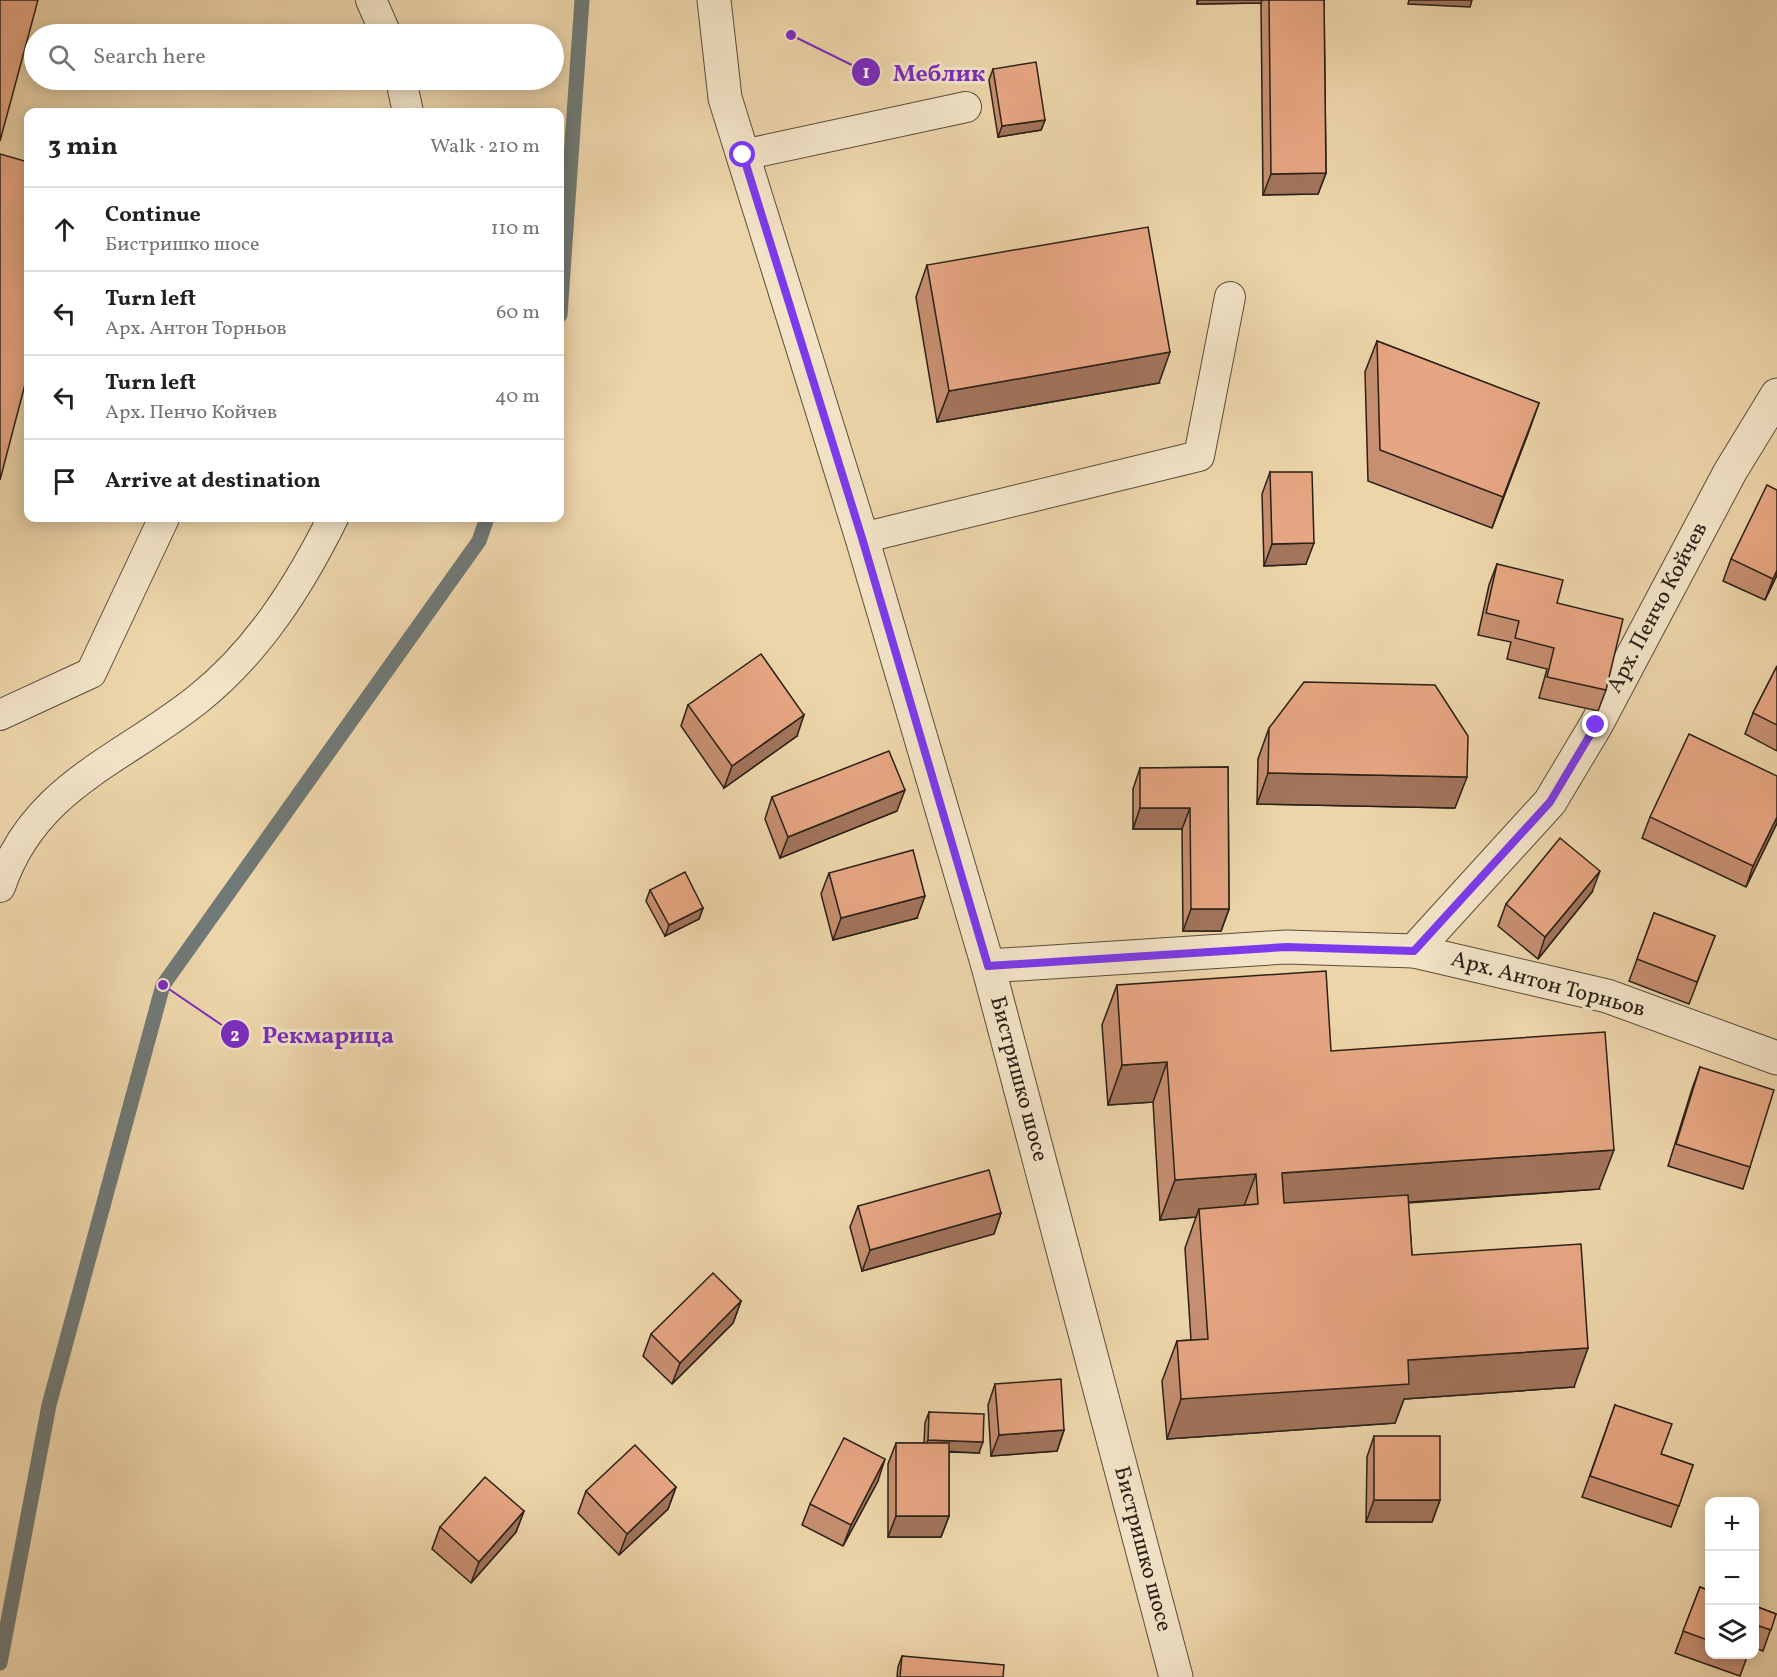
<!DOCTYPE html>
<meta charset="utf-8">
<style>
body{margin:0;font-family:Vollkorn,serif;background:#f2f2f2;color:#202124}
.controls{position:absolute;right:18px;bottom:18px;display:grid;overflow:hidden;border-radius:12px;box-shadow:0 3px 15px #0003}
.controls button{width:54px;height:54px;display:grid;place-items:center;padding:0;border:0;border-bottom:2px solid #e0e0e0;background:#fff;color:#202124;font:30px sans-serif}
.stop{position:absolute;width:18px;height:18px;margin:-14px;border:4px solid #7c3aed;border-radius:50%;background:#fff}
.stop.end{background:#7c3aed;border-color:#fff;box-shadow:0 2px 6px #0008}
.list{margin:0;padding:0;list-style:none}
h2{display:flex;justify-content:space-between;align-items:center;height:78px;margin:0;padding:0 24px;font-size:26px}
h2 small{font-size:20px;font-weight:400;color:#757577}
.list li{display:grid;grid-template-columns:39px 1fr auto;gap:18px;align-items:center;box-sizing:border-box;height:84px;padding:0 24px;border-top:2px solid #e0e0e0}
.list b{display:block;font-size:22px;white-space:nowrap}
.list p{margin:0;font-size:20px;white-space:nowrap;color:#757577}
.list em{font-size:20px;font-style:normal;color:#757577}
.icon{flex:none;width:33px;height:33px;fill:none;stroke:currentColor;stroke-width:2;stroke-linecap:round;stroke-linejoin:round}
.map{position:relative;flex:none;width:1777px;height:1677px;overflow:hidden}
.search{position:absolute;background:#fff;box-shadow:0 3px 15px #0003;left:24px;top:24px;width:540px;height:66px;display:flex;align-items:center;gap:15px;box-sizing:border-box;padding:0 21px;border-radius:33px;color:#757577;font-size:22px}
.panel{position:absolute;background:#fff;box-shadow:0 3px 15px #0003;left:24px;top:108px;width:540px;height:414px;border-radius:12px}
.map>svg:first-child{display:block}
</style>
<div class="map">
<svg width="1777" height="1677" viewBox="0 0 1777 1677">
<rect width="100%" height="100%" fill="#edd5aa"/>
<filter id="stains"><feTurbulence type="fractalNoise" baseFrequency=".00333" numOctaves="4"/><feColorMatrix values="0 0 0 0 .2 0 0 0 0 .09 0 0 0 0 .02 0 0 0 .5 -.17"/></filter>
<radialGradient id="worn" r=".72"><stop offset=".6" stop-color="#630" stop-opacity="0"/><stop offset="1" stop-color="#630" stop-opacity=".3"/></radialGradient>
<g fill="none" stroke-linecap="round" stroke-linejoin="round">
<g stroke="#707976" stroke-width="15">
<path d="M560,315L582,0"/>
<path d="M0,1663L49,1405L163,985L479,541L487,518"/>
</g>
<defs>
<g id="service">
<path d="M371,0L386,34"/>
<path d="M401,80L408,112"/>
<path d="M743,155L966,107"/>
<path d="M862,538L1199,456L1230,297"/>
<path d="M0,715L91,673L164,518"/>
<path d="M0,887C34,786 122,760 198,699C258,651 299,586 333,518"/>
</g>
<g id="minor">
<path d="M1414,951L1550,802L1596,725L1730,472L1777,395"/>
<path d="M988,966L1286,947L1414,951L1607,996L1777,1058"/>
</g>
<path id="tertiary" d="M714,0L725,98L862,538L988,966L1176,1677"/>
</defs>
<use href="#service" stroke="#5a4d3c" stroke-width="32"/>
<use href="#minor" stroke="#5a4d3c" stroke-width="35"/>
<use href="#tertiary" stroke="#5a4d3c" stroke-width="35"/>
<use href="#service" stroke="#f3e4c8" stroke-width="30"/>
<use href="#minor" stroke="#f3e4c8" stroke-width="33"/>
<use href="#tertiary" stroke="#f3e4c8" stroke-width="33"/>
</g>
<g fill="#c78f71" stroke="#292017" stroke-width="1.5">
<path d="M1197,0H1324L1326,173L1318,194L1263,195L1261,3L1197,4Z"/>
<path d="M993,69L1045,120L1041,130L998,137L989,80Z"/>
<path d="M927,265L1159,383L937,422L916,297Z"/>
<path d="M1377,341L1539,403L1492,528L1368,481L1365,372Z"/>
<path d="M1270,472L1306,564L1264,566L1262,494Z"/>
<path d="M1777,490V575L1765,600L1723,581L1731,559Z"/>
<path d="M1497,564L1557,603L1606,690L1598,711L1539,698L1547,669L1507,659L1511,642L1478,635L1489,585Z"/>
<path d="M1777,666V751L1745,734L1753,713Z"/>
<path d="M688,705L797,736L724,788L681,726Z"/>
<path d="M1269,728L1455,808L1257,804L1258,759Z"/>
<path d="M1228,767L1229,909L1221,931H1183L1182,829H1133V789L1140,768Z"/>
<path d="M1777,776V823L1746,887L1642,838L1650,817Z"/>
<path d="M772,797L897,811L780,858L765,819Z"/>
<path d="M829,873L917,918L833,940L821,894Z"/>
<path d="M650,890L703,908L699,919L665,936L646,901Z"/>
<path d="M1592,892L1538,959L1498,926L1506,904Z"/>
<path d="M1654,913L1715,936L1689,1004L1629,981Z"/>
<path d="M1117,985L1331,1051L1599,1189L1408,1203L1412,1255L1574,1387L1404,1399L1395,1423L1167,1439L1162,1381L1177,1341L1191,1340L1185,1248L1196,1217L1160,1220L1153,1102L1108,1105L1102,1025Z"/>
<path d="M1700,1067L1750,1167L1743,1189L1668,1166L1692,1089Z"/>
<path d="M858,1206L1001,1213L994,1234L862,1271L850,1227Z"/>
<path d="M741,1301L733,1323L672,1384L643,1356L651,1334Z"/>
<path d="M995,1384L1064,1430L1057,1451L991,1456L988,1405Z"/>
<path d="M1615,1405L1661,1454L1693,1465L1671,1527L1582,1497Z"/>
<path d="M929,1412L979,1453L949,1452V1516L941,1537H888V1464L896,1443H924L925,1423Z"/>
<path d="M1374,1436L1440,1500L1432,1522H1366L1367,1457Z"/>
<path d="M878,1481L843,1546L802,1525L810,1504Z"/>
<path d="M676,1487L668,1509L619,1555L578,1513L586,1491Z"/>
<path d="M524,1511L516,1532L471,1583L432,1549L440,1527Z"/>
<path d="M1700,1587L1710,1591V1654H1748L1740,1676L1675,1653Z"/>
<path d="M1755,1606L1776,1614L1763,1651L1755,1648Z"/>
<path d="M902,1656L1003,1677H897L898,1667Z"/>
</g>
<g fill="#a2745c" stroke="#292017" stroke-width="1.5">
<path d="M1198,0H1262L1261,3L1197,4Z"/>
<path d="M1409,0H1472L1470,7L1408,4Z"/>
<path d="M1045,120L1041,130L998,137L1002,126Z"/>
<path d="M1326,173L1318,194L1263,195L1271,174Z"/>
<path d="M1170,352L1159,383L937,422L949,391Z"/>
<path d="M1539,403L1528,434L1492,528L1503,497Z"/>
<path d="M1314,543L1306,564L1264,566L1272,544Z"/>
<path d="M1777,570V575L1765,600L1773,579Z"/>
<path d="M804,715L797,736L724,788L732,766Z"/>
<path d="M1268,773L1467,777L1455,808L1257,804Z"/>
<path d="M905,790L897,811L780,858L788,837Z"/>
<path d="M1140,808H1190L1182,829H1133Z"/>
<path d="M1777,817V823L1746,887L1753,866Z"/>
<path d="M1600,871L1592,892L1538,959L1545,937Z"/>
<path d="M925,896L917,918L833,940L841,918Z"/>
<path d="M703,908L699,919L665,936L669,925Z"/>
<path d="M1191,909H1229L1221,931H1183Z"/>
<path d="M1167,1062L1153,1102L1108,1105L1122,1065Z"/>
<path d="M1614,1150L1599,1189L1267,1212L1282,1173Z"/>
<path d="M1256,1174L1241,1214L1199,1209L1196,1217L1160,1220L1175,1180Z"/>
<path d="M1001,1213L994,1234L862,1271L870,1250Z"/>
<path d="M741,1301L733,1323L672,1384L680,1363Z"/>
<path d="M1588,1348L1574,1387L1404,1399L1395,1423L1167,1439L1181,1399L1408,1360Z"/>
<path d="M1064,1430L1057,1451L991,1456L999,1435Z"/>
<path d="M928,1440L983,1442L979,1453L924,1450Z"/>
<path d="M885,1459L878,1481L843,1546L851,1525Z"/>
<path d="M676,1487L668,1509L619,1555L627,1534Z"/>
<path d="M1374,1500H1440L1432,1522H1366Z"/>
<path d="M524,1511L516,1532L471,1583L479,1562Z"/>
<path d="M896,1516H949L941,1537H888Z"/>
</g>
<g fill="#e7a683" stroke="#292017" stroke-width="1.5">
<path d="M0,0H38L0,141Z"/>
<path d="M1269,0H1324L1326,173L1271,174Z"/>
<path d="M1036,62L1045,120L1002,126L993,69Z"/>
<path d="M0,154L28,162V373L0,480Z"/>
<path d="M1148,227L1170,352L949,391L927,265Z"/>
<path d="M1377,341L1539,403L1503,497L1380,450Z"/>
<path d="M1270,472H1312L1314,543L1272,544Z"/>
<path d="M1767,485L1777,490V570L1773,579L1731,559Z"/>
<path d="M1497,564L1563,580L1557,603L1623,619L1606,690L1547,677L1554,648L1515,638L1519,621L1486,613Z"/>
<path d="M761,654L804,715L732,766L688,705Z"/>
<path d="M1777,666V725L1753,713Z"/>
<path d="M1304,682L1435,685L1468,736L1467,777L1268,773L1269,728Z"/>
<path d="M1689,734L1777,776V817L1753,866L1650,817Z"/>
<path d="M889,751L905,790L788,837L772,797Z"/>
<path d="M1228,767L1229,909H1191L1190,808H1140V768Z"/>
<path d="M1560,838L1600,871L1545,937L1506,904Z"/>
<path d="M913,850L925,896L841,918L829,873Z"/>
<path d="M685,872L703,908L669,925L650,890Z"/>
<path d="M1654,913L1715,936L1697,982L1637,959Z"/>
<path d="M1326,971L1331,1051L1605,1032L1614,1150L1282,1173L1284,1203L1408,1195L1412,1255L1581,1244L1588,1348L1408,1360L1409,1384L1181,1399L1177,1341L1208,1339L1199,1209L1258,1204L1256,1174L1175,1180L1167,1062L1122,1065L1117,985Z"/>
<path d="M1700,1067L1774,1090L1750,1167L1676,1144Z"/>
<path d="M989,1170L1001,1213L870,1250L858,1206Z"/>
<path d="M713,1273L741,1301L680,1363L651,1334Z"/>
<path d="M1061,1379L1064,1430L999,1435L995,1384Z"/>
<path d="M1615,1405L1672,1424L1661,1454L1693,1465L1679,1506L1590,1476Z"/>
<path d="M929,1412L984,1414L983,1442L928,1440Z"/>
<rect x="1374" y="1436" width="66" height="64"/>
<path d="M844,1438L885,1459L851,1525L810,1504Z"/>
<rect x="896" y="1443" width="53" height="73"/>
<path d="M635,1445L676,1487L627,1534L586,1491Z"/>
<path d="M485,1477L524,1511L479,1562L440,1527Z"/>
<path d="M1700,1587L1710,1591V1641L1683,1631Z"/>
<path d="M1755,1606L1776,1614L1771,1630L1759,1626L1755,1637Z"/>
<path d="M902,1656L1004,1665L1003,1677H900Z"/>
</g>
<g fill="none" stroke-linecap="round" stroke-linejoin="round">
<path stroke="#7c3aed" stroke-width="8" d="M743,155L862,538L988,966L1286,947L1414,951L1550,802L1596,725"/>
</g>
<g text-anchor="middle" dominant-baseline="central" stroke-width="6" stroke-linejoin="round" paint-order="stroke">
<g font-size="22" fill="#292017" stroke="#f3e4c8">
<text transform="translate(1658 608) rotate(-62)">Арх. Пенчо Койчев</text>
<text transform="translate(1548 985) rotate(15)">Арх. Антон Торньов</text>
<text transform="translate(1018 1079) rotate(75)">Бистришко шосе</text>
<text transform="translate(1142 1549) rotate(75)">Бистришко шосе</text>
</g>
</g>
<path fill="none" stroke="#7b2cbf" stroke-width="2" d="M791 35L866 72M163 985L235 1034"/>
<g fill="#7b2cbf" stroke="#f3e4c8" stroke-width="2">
<circle cx="791" cy="35" r="6"/>
<circle cx="163" cy="985" r="6"/>
<circle cx="866" cy="72" r="15"/>
<circle cx="235" cy="1034" r="15"/>
</g>
<g font-size="18" text-anchor="middle" font-weight="bold" fill="#fff">
<text x="866" y="78">1</text>
<text x="235" y="1041">2</text>
</g>
<g font-size="24" text-anchor="middle" font-weight="bold" fill="#7b2cbf" stroke="#f3e4c8" stroke-width="6" stroke-linejoin="round" paint-order="stroke">
<text x="939" y="81">Меблик</text>
<text x="328" y="1043">Рекмарица</text>
</g>
<rect width="100%" height="100%" filter="url(#stains)"/>
<rect width="100%" height="100%" fill="url(#worn)"/>
</svg>
<div class="controls">
<button>+</button>
<button>−</button>
<button><svg class="icon" aria-label="layers" viewBox="0 0 24 24"><path d="M12 4l9 5-9 5-9-5zM3 14l9 5 9-5"/></svg></button>
</div>
<div class="stop" style="left:743px;top:155px"></div>
<div class="stop end" style="left:1596px;top:725px"></div>
<div class="search"><svg class="icon" aria-label="search" viewBox="0 0 24 24"><circle cx="10" cy="10" r="6"/><path d="M15 15l6 6"/></svg>Search here</div>
<section class="panel">
<h2>3 min<small>Walk · 210 m</small></h2>
<ul class="list">
<li><svg class="icon" aria-label="ahead" viewBox="0 0 24 24"><path d="M12 20V5M6 11l6-6 6 6"/></svg><div><b>Continue</b><p>Бистришко шосе</p></div><em>110 m</em></li>
<li><svg class="icon" aria-label="left" viewBox="0 0 24 24"><path d="M17 20v-9H6M10 6l-5 5 5 5"/></svg><div><b>Turn left</b><p>Арх. Антон Торньов</p></div><em>60 m</em></li>
<li><svg class="icon" aria-label="left" viewBox="0 0 24 24"><path d="M17 20v-9H6M10 6l-5 5 5 5"/></svg><div><b>Turn left</b><p>Арх. Пенчо Койчев</p></div><em>40 m</em></li>
<li><svg class="icon" aria-label="arrive" viewBox="0 0 24 24"><path d="M6 21V4h12l-3 4 3 4H6"/></svg><div><b>Arrive at destination</b></div></li>
</ul>
</section>
</div>
